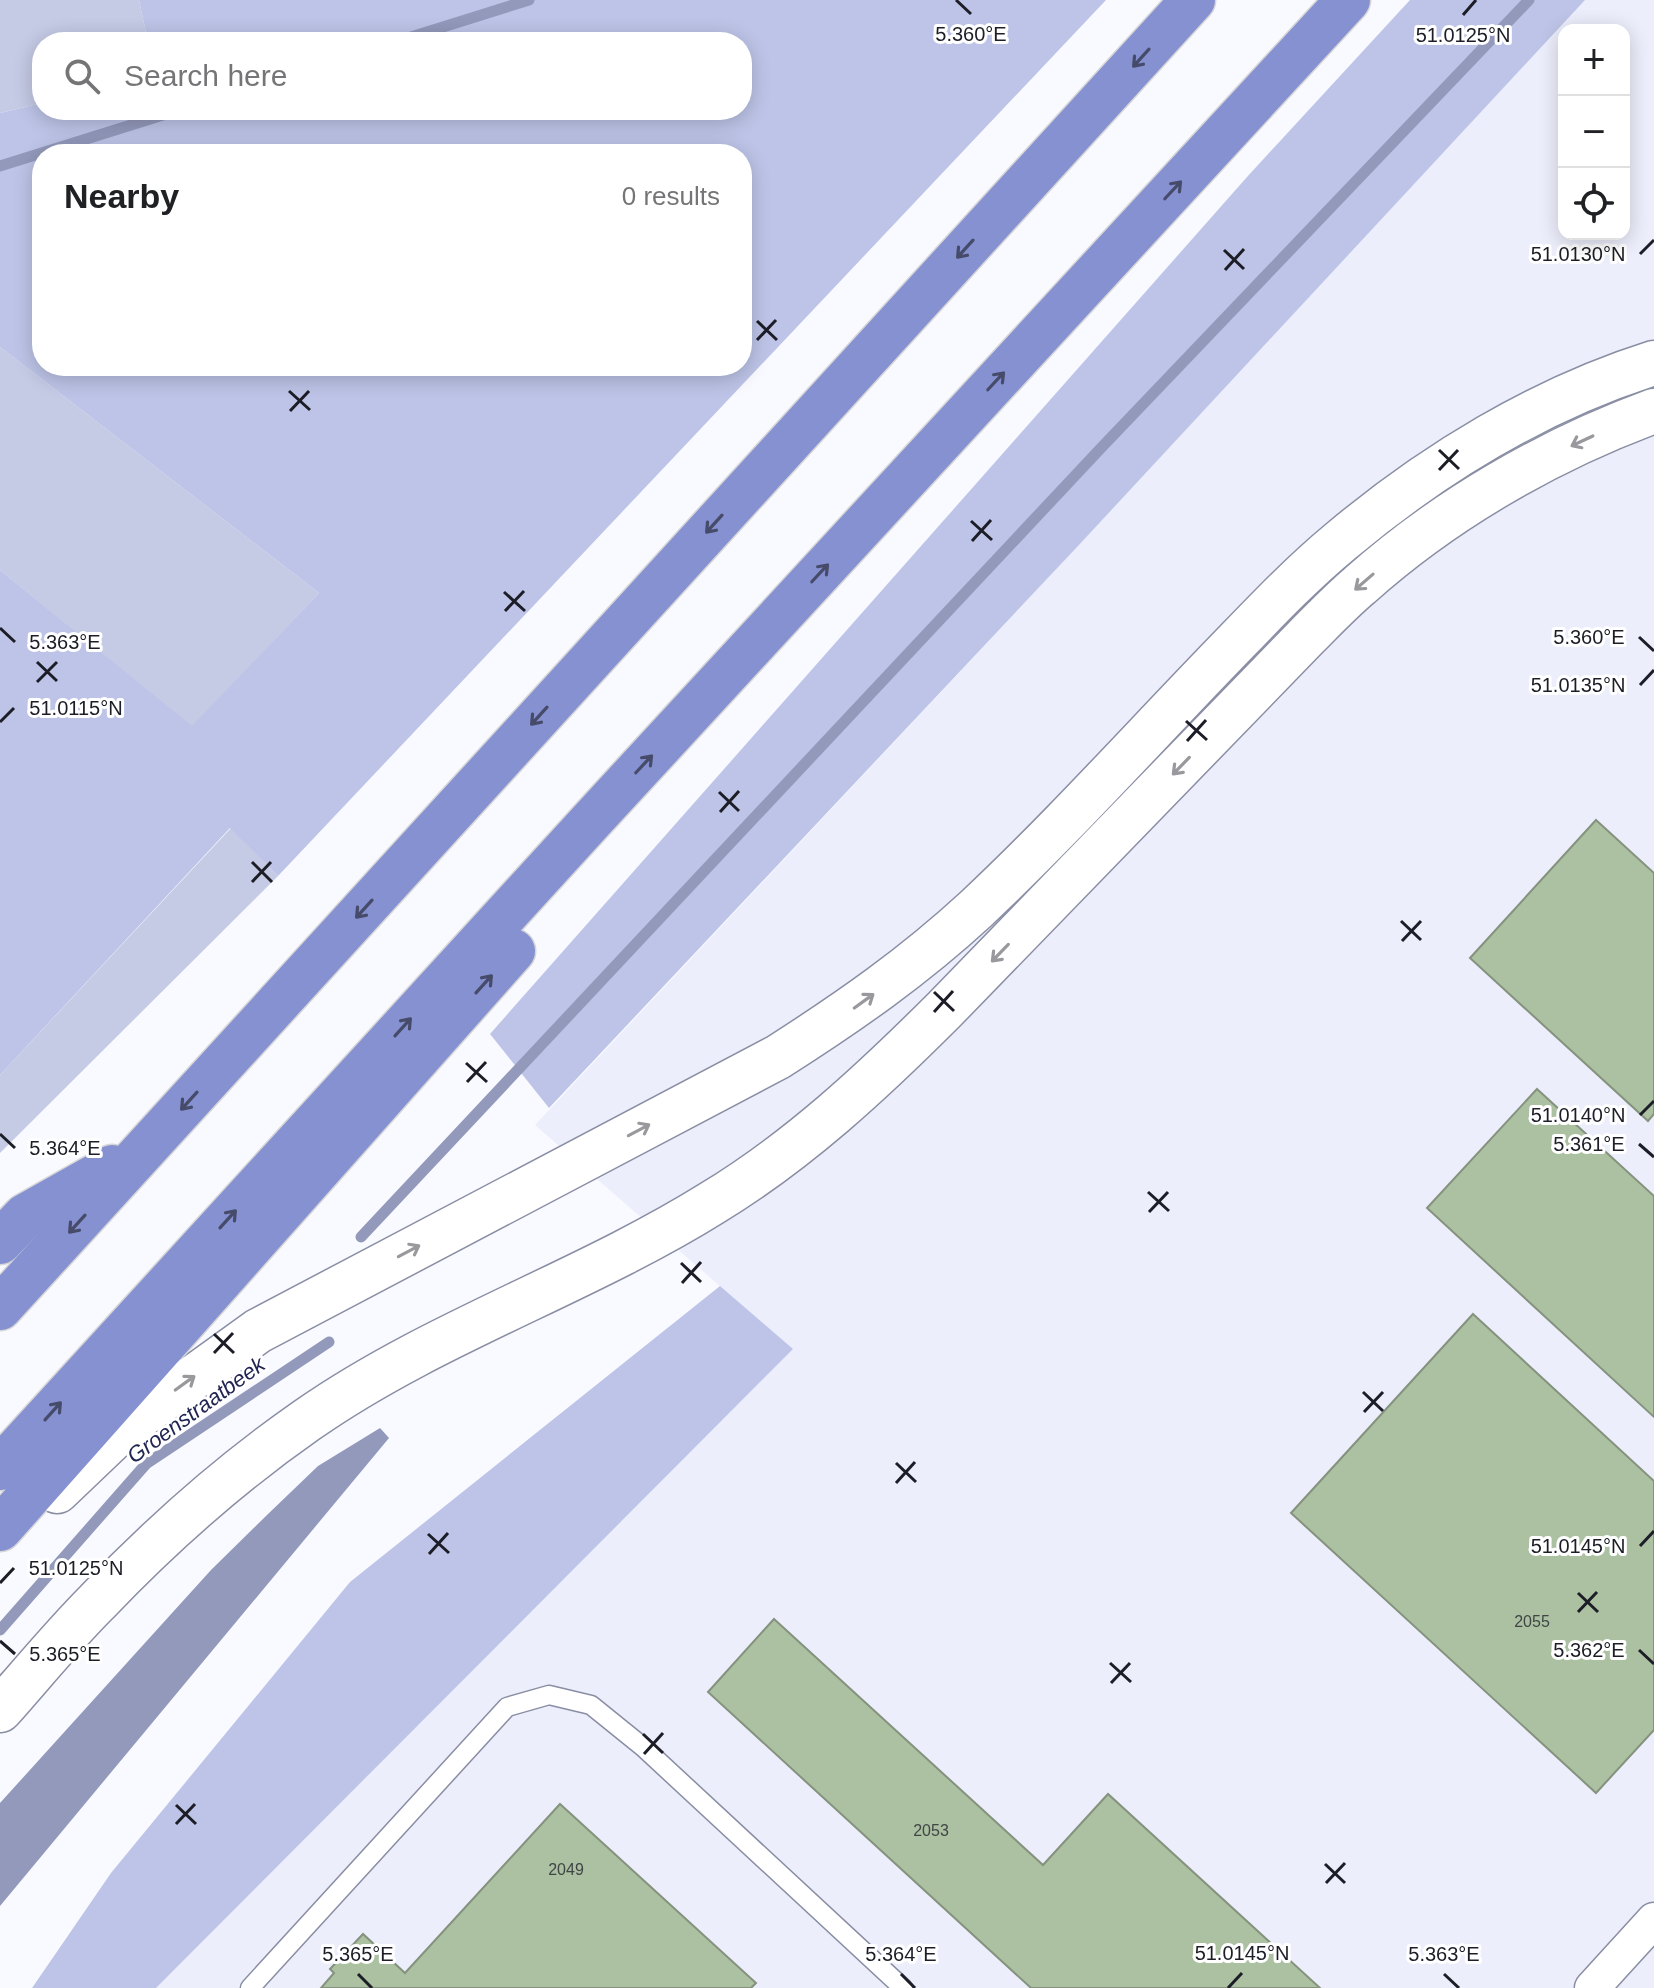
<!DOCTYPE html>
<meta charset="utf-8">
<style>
body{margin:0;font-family:Helvetica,sans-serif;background:#f2f2f2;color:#202124}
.controls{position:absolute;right:24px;top:24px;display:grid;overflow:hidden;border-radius:16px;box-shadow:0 4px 20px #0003}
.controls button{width:72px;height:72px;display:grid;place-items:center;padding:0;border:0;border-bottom:2px solid #e0e0e0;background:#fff;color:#202124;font:40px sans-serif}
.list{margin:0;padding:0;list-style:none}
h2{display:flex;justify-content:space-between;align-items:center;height:104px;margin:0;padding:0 32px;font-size:34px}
h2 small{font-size:26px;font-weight:400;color:#757577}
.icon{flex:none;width:44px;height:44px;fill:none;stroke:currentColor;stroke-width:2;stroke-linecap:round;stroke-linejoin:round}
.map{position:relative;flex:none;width:1654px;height:1988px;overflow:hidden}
.search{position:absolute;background:#fff;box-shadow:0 4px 20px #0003;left:32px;top:32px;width:720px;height:88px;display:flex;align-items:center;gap:20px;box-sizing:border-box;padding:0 28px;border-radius:32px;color:#757577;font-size:30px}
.panel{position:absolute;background:#fff;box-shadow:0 4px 20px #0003;left:32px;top:144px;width:720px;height:232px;border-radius:32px}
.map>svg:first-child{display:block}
</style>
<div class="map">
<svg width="1654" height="1988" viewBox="0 0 1654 1988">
<rect width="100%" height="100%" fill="#f9faff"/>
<path fill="#eceefb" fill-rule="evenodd" d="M1585,0H1654V1988H156L792,1349L535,1125L1078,546ZM1564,30H1624V234H1564Z"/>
<g fill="#c5cae5">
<path d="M0,0H139L146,33L140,42H42V103L0,113Z"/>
<path d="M0,347L319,593L192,727L0,570Z"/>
<path d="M231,828L278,876L0,1153V1075Z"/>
</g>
<g fill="#bdc4e7" fill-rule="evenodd">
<path d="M139,0H1106L278,876L230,828L0,1075V570L192,726L319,593L0,347V113L42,103V110H742V42H140L146,33ZM42,154H742V366H42Z"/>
<path d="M1410,0H1585L1078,546L549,1108L490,1034L1247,177Z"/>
<path d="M720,1286L793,1349L156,1988H32L111,1873L350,1582Z"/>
</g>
<path fill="#9399bb" d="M380,1428L389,1438L0,1906V1803L211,1570L267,1515L318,1466Z"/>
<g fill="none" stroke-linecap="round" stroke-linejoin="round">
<g stroke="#9399bb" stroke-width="11">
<path d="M395,42L529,0"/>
<path d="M0,166L179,110"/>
<path d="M361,1237L1101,448L1529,0"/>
<path d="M0,1630L146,1464L329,1342"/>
</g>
</g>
<g fill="#abc1a2" stroke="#84927e" stroke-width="2">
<path d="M1596,820L1654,873V1114L1648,1121L1470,958Z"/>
<path d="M1537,1089L1654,1196V1417L1427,1208Z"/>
<path d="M1473,1314L1654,1481V1730L1596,1793L1291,1513Z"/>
<path d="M774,1619L1043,1865L1108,1794L1320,1988H1031L708,1692Z"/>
<path d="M560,1804L756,1983L751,1988H321L334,1973L330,1969L363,1934L405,1973Z"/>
</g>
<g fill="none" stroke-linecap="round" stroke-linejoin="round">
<defs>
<path id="service" d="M250,1988L507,1707L549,1695L591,1705L643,1747L903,1988"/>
<path id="minor" d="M1592,1988L1654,1920"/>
<g id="tertiary">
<path d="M57,1491L122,1429L258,1331L778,1057C850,1011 913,967 976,909C1058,832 1134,748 1212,667C1254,624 1295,579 1341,541C1433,464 1540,399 1654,363"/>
<path d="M0,1710C32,1674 63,1636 97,1602C161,1535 231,1473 307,1420C433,1332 582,1284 712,1203C798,1151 873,1081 944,1010L1307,636C1324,619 1341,601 1360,585C1444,510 1548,450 1654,411"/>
</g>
<g id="motorway">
<path d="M0,1242L25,1216L112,1167"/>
<path d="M0,1308L1193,0"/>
<path d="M0,1468L591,821L1348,0"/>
<path d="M0,1529L513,951"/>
</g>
</defs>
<use href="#service" stroke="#8a8ea4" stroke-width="21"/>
<use href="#minor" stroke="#8a8ea4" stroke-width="37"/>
<use href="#tertiary" stroke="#8a8ea4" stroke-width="47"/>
<use href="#motorway" stroke="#d6d6d8" stroke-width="47"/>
<use href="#service" stroke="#fff" stroke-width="18"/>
<use href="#minor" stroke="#fff" stroke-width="34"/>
<use href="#tertiary" stroke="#fff" stroke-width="44"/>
<use href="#motorway" stroke="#8691d1" stroke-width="44"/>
</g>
<defs><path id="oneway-shaft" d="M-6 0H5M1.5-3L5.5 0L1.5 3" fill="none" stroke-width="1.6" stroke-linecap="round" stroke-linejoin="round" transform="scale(2)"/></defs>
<g stroke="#464b6a">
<use href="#oneway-shaft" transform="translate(1141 58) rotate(132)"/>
<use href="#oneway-shaft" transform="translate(1173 190) rotate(-47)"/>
<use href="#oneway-shaft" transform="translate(965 249) rotate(132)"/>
<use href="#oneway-shaft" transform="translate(996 381) rotate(-47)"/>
<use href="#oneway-shaft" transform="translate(714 524) rotate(132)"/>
<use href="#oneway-shaft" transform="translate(820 573) rotate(-47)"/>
<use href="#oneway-shaft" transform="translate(539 716) rotate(132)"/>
<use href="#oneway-shaft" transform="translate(644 764) rotate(-47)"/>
<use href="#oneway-shaft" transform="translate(364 909) rotate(132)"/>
<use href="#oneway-shaft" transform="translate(484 984) rotate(-48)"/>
<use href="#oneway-shaft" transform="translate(403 1027) rotate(-48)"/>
<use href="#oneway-shaft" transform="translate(189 1101) rotate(132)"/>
<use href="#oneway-shaft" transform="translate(228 1219) rotate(-48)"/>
<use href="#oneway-shaft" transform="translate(77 1224) rotate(132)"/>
<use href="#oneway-shaft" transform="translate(53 1411) rotate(-48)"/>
</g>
<g stroke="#99999d">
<use href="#oneway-shaft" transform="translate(1582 441) rotate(155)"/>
<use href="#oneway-shaft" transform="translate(1364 582) rotate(139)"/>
<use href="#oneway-shaft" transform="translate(1181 766) rotate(134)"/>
<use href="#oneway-shaft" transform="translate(1000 953) rotate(134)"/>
<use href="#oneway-shaft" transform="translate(864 1001) rotate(-36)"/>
<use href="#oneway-shaft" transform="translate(639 1130) rotate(-28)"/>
<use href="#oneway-shaft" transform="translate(409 1251) rotate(-28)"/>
<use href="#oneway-shaft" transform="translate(185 1383) rotate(-36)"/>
</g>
<path fill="none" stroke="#1c1d26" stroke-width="3" d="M956,0L971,14M1463,15L1476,0M1224,250L1244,269M1640,254L1654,240M1225,270L1244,249M757,321L777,340M757,340L776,320M289,391L310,410M290,411L309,391M1439,450L1459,469M1439,470L1458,450M971,521L992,540M972,541L991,520M504,592L525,611M505,611L524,591M0,628L15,642M1639,637L1654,651M37,662L57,681M37,682L57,662M1640,685L1654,670M1186,721L1207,740M0,722L14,708M1187,741L1206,720M719,792L739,811M720,812L739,791M252,862L272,882M252,882L271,862M1401,921L1421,940M1402,941L1421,921M934,992L954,1011M934,1012L953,991M466,1063L487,1082M467,1082L486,1062M1640,1115L1654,1101M0,1134L15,1148M1639,1144L1654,1157M1148,1192L1169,1211M1149,1212L1168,1192M681,1263L701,1282M682,1283L701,1262M214,1334L234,1353M214,1353L233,1333M1363,1392L1383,1411M1364,1412L1383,1392M896,1463L916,1482M896,1483L915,1462M428,1534L449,1553M1640,1546L1654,1531M429,1554L448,1533M0,1583L14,1568M1578,1593L1598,1612M1578,1612L1597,1592M0,1641L15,1654M1639,1650L1654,1664M1110,1663L1131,1682M1111,1683L1130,1663M643,1734L663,1753M644,1754L663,1733M176,1805L196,1824M176,1824L195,1804M1325,1864L1345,1883M1326,1883L1345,1863M358,1974L372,1988M901,1974L915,1988M1444,1974L1459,1988M1228,1988L1242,1973"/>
<g text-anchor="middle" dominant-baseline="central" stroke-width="6" stroke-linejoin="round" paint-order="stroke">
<g font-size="16" fill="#404645">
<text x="1532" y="1621">2055</text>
<text x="931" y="1830">2053</text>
<text x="566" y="1869">2049</text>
</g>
<g font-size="22" font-style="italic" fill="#212551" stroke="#fff">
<text transform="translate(196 1410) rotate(-36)">Groenstraatbeek</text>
</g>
</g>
<g font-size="20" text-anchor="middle" fill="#1c1d26" stroke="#fff" stroke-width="6" stroke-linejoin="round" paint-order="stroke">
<text x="971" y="41">5.360°E</text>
<text x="1463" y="42">51.0125°N</text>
<text x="1578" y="261">51.0130°N</text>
<text x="1589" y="644">5.360°E</text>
<text x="65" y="649">5.363°E</text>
<text x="1578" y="692">51.0135°N</text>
<text x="76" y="715">51.0115°N</text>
<text x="1578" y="1122">51.0140°N</text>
<text x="1589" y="1151">5.361°E</text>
<text x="65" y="1155">5.364°E</text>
<text x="1578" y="1553">51.0145°N</text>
<text x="76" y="1575">51.0125°N</text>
<text x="1589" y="1657">5.362°E</text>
<text x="65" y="1661">5.365°E</text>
<text x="1242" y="1960">51.0145°N</text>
<text x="358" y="1961">5.365°E</text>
<text x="901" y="1961">5.364°E</text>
<text x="1444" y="1961">5.363°E</text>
</g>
</svg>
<div class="controls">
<button>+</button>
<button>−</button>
<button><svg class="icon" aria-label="locate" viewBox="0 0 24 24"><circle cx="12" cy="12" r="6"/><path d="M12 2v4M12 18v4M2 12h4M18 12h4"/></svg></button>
</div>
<div class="search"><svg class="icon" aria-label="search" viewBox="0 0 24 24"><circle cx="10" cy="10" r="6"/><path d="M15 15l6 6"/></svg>Search here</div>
<section class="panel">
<h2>Nearby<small>0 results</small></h2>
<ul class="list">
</ul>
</section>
</div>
